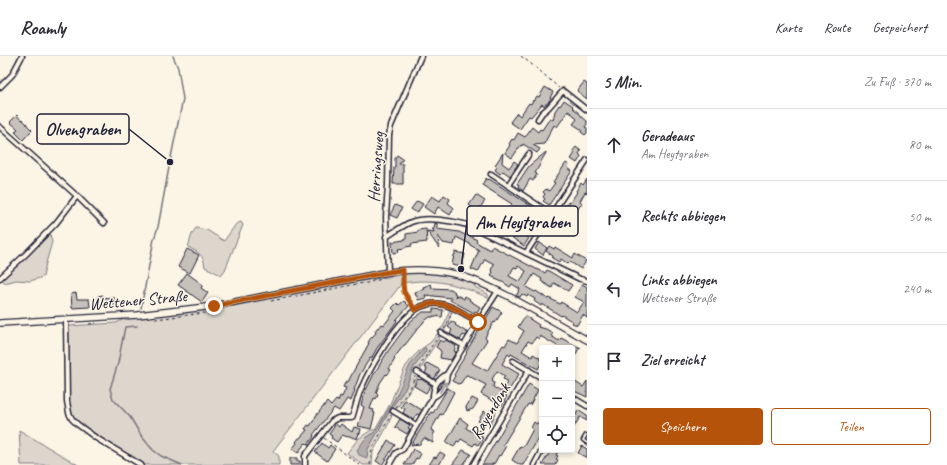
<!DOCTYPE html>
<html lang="de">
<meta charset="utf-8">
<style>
body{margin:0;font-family:Caveat,sans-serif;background:#f2f2f3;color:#2b2b33}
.controls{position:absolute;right:12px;bottom:12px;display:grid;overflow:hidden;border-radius:4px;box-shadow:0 2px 6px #0003}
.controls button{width:36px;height:36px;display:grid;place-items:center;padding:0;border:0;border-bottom:1px solid #e1e1e2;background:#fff;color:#2b2b33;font:20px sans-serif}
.stop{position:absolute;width:12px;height:12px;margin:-9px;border:3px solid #b45309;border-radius:50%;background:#fff}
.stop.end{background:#b45309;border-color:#fff;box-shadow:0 1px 4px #0008}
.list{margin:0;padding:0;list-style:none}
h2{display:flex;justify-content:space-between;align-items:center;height:52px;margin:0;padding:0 16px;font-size:17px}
h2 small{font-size:13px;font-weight:400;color:#7c7c81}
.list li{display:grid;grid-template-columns:26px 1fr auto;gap:12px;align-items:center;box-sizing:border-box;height:72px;padding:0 16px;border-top:1px solid #e1e1e2}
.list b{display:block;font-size:15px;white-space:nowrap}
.list p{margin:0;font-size:13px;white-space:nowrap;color:#7c7c81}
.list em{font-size:13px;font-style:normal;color:#7c7c81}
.actions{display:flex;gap:8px;padding:12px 16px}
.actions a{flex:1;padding:9px 0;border:1px solid #b45309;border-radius:4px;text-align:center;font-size:14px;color:#b45309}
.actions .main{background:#b45309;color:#fff}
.icon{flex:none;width:22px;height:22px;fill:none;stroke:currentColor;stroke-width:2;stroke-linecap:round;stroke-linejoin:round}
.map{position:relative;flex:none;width:587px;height:409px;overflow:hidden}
header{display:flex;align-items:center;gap:24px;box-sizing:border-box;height:56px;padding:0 20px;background:#fff;border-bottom:1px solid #e1e1e2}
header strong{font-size:19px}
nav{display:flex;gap:22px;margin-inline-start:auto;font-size:14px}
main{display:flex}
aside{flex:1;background:#fff}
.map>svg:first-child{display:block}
</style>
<header>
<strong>Roamly</strong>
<nav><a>Karte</a><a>Route</a><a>Gespeichert</a></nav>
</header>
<main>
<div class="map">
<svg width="587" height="409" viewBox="0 0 587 409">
<rect width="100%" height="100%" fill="#fcf5e5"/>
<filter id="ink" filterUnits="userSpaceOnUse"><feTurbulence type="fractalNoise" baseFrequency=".025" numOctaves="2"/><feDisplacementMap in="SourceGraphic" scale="8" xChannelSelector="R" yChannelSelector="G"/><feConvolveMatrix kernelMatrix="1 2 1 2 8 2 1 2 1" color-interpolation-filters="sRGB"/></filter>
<g filter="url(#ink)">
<g fill="#dcd6cc" stroke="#7f7c84" fill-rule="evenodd">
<path d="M241,166L243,169L225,214L221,219L205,211C203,198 199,197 188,191L192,178L196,172L207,174L224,185L236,168Z"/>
<path d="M50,178L52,186L46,207L43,221L30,225L16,224L5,227L2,223Z"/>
<path d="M409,216L437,217L456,221L474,228L475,231L488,238V242C468,232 446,225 424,225C417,225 409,226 402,227L273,395L279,400V409H145L78,367C72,360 71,354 69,345L68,270L116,267L137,257L204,249L401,219Z"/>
<path d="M450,253L452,255L446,272L427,301L412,332L393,357L388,369L373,396L372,409H363L347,397L358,383L371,374H375L390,348L400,323L406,310L414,300L421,293L431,286L434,282L444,269ZM424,292L426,295L414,311L405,333L392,351L368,393L365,383L376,375Z"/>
<path d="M19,374L78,409H21Z"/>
</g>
<path fill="#b2adab" stroke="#78757e" d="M424,292H426V295L414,311L405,333L392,351L368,393L367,402L359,399L357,394L360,390L365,383L376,375L394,345L410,309Z"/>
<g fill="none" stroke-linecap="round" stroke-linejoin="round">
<g stroke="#78757e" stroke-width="1.5">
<path d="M141,252L154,183L158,171L170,106L183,43L178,12L173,0"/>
<path d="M137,270L125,271L118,307L110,333L113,343L130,361L142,381L153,394L161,400L182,409"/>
</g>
</g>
<g fill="#c6c1bb" stroke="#22223b" fill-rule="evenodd">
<path d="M584,26L587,28V43L577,35Z"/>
<path d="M545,31L553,36L550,42H551L547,48H545L544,50L542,48L531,61L529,60L520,73L510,66L517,57L520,60L529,47L531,48L533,44L534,45L537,40L539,41Z"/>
<path d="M564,44L573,50L572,51L581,59V60L587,65V68L585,71L587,72V77L585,79L581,76L582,74L573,68L577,63L575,61V60L568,55L557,71L554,69L544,88L533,89L540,93L537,97L523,88L522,90L521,89L512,102L505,97L510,89L509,88L512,83L514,84L518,77L525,81L532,71L538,76L540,73L542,74L550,62L553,64L555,55L559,49L560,50Z"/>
<path d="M17,59L21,64L22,63L27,68V69L32,74L23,84L15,76L18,73L10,66Z"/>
<path d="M576,91L581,95L579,98L581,100L577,107L571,103L575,97L572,96Z"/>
<path d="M546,96V97L540,107H541L535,117L537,118L533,125L530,123L523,135L518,131L519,129L517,128L529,110Z"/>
<path d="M503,97L502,107L509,112L514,105L518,108L510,120L503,115L500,118L495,114L497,111L495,109Z"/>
<path d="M397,99L403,103L399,108H403V128H393L394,111H395V102Z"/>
<path d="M566,107L569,109L568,112L572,115L549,149L543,145L545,143L543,141L545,138L543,136L546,133L549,135L555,127L553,126Z"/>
<path d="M486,122L488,124L489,123L531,150L528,154L535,158L537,154L544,159L539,165L538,164L532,173L527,181L529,182L524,190L504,176L502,179L492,172V173L485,169L487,168L484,166L488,160L501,168H505L509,173L513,168L524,175L531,164L524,160L525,158L511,149L512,148L482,129Z"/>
<path d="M587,123V137L585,136L580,145L582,147L570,164L569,163L559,177L555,174L556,171L553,169L558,162L559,163L566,154L564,153L568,146L570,147L577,136L576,135L581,127L583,129Z"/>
<path d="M444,139L450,143L448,147L454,152L450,159L438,151L434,158L424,151L432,140L440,145Z"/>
<path d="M476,139L485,145L476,157L481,160L477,166L469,161L474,153L469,149Z"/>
<path d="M417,145L423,148L417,157L411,153Z"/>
<path d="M395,149L402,152L397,162L390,159Z"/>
<path d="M435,167H437V173L459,176L467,180L468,179L477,184L476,186L490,194L492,190L542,216V215L545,217L547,214L572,229L568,235L554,227L552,232L541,225L542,223L534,218L526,231L535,236L536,235L548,243L549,242L560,248L561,246L577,256L584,246L575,241L582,228L587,231V262L583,259L577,269L572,267L573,266L562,259L561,260L542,248L541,250L534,245L535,243L528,239L527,241L522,238L520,241L516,240L520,233L512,228L510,231L504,227H505L495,223V221L491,219L493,216L491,214L494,208L485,203L478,216L471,213L479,194L470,189V188L456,181L454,189L443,187L438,180L439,192L427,175L434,176V175L432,173H434ZM518,210L526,215L520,226L509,220L514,211L517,212Z"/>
<path d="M426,173L427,186L411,188L412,190L405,191V192L398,193L399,196L393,197L392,186L404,184V183H406V178L418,176V174Z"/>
<path d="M539,186L547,192L543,199L535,193Z"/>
<path d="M549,190L554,193L555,191L573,202L575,198L586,205L581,213L570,206L568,208L561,203L559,206L552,202L553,200L546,195Z"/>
<path d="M187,193L199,199L190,217L178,211Z"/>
<path d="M455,196L465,198L462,211L452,209L454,199H455Z"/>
<path d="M187,217L203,229L201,232L208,237L202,246L178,229Z"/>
<path d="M431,228L432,232L451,233L455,236L454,237L456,238L455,241L457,239L464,243L465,240L470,243L469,244L480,251L477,256L475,255L474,257L450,244L451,242L425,239L426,242L418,244L417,240H416L415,236L424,233L423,231Z"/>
<path d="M76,237L77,243H89L90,251L72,252L71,238Z"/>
<path d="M103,239V242L114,241L115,250H103V245L98,246V240Z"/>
<path d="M404,245L409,250L396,264L397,265L377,292L371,303L370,302L360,318L354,334H355L351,345L347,343L339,355L334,352L313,379H314L313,382L308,388L305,387L298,397L292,393L297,387L296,386L299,382H300L307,374L305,373L308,369L310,370L316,361H315L327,346L331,350L336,344L338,345L340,340L342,341L346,332L343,331L346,325L348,326L353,316L368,289L369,287H368L370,283L376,277L375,275L378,271L379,272L382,268L384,269L395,255L392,252L397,247L399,249Z"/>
<path d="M493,251L502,256L495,267L494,266L487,277L485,282L487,284L472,307L487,315L503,289L505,290L509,283L517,287L524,275L518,271L525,260L539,269L538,271L546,273L553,277L551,280L559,285L561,282L581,292H579L576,298L572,295V292H561L540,280L539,283L536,281L532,287L528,285L522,295L532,301L533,298L540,302L539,303L542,305V306L538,313L511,298L510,300L508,298L502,308L519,318L506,339L507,340L502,350L481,338L486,329L467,319H466L461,327L458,328L452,325L455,320L454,319L458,312V311L467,297L466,296ZM497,315L505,320L503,323L508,325L501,336L493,331L494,327L492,325L493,323H492Z"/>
<path d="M433,253L443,254L442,261L433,260V261H430L423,266V267L419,271L405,289H404L401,293L394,302L395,303L389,313L391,314L387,319L386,318L380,327L376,337L378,339L376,343L374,342L370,353L374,354L373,356L375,357L371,373L358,370L364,351L361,349L365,336L374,318L388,295L405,272L412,264L423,256H433Z"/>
<path d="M451,265L456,268L455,269L468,277L466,280L463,279L460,284L450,278L452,274L448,271Z"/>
<path d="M440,284L444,286L446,284L456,290L454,295L456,296L451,304L440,302L441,296L440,294L436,291Z"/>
<path d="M427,307L440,314L434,323L425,317L427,313L424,311Z"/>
<path d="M418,323L420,324L421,323L431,329L426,337L414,330Z"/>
<path d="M572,324L583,331L587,325V341L572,334Z"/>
<path d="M529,328L538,334L530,349L528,348L503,389L506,390L500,400L499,399L494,408L493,407L492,409H482Z"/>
<path d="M448,332L454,336L442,359L440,358L431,374L435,376L433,379V387L424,382L420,388L411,389L431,356L433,357Z"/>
<path d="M472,342L478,345L473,353L467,355L466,351Z"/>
<path d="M405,344L422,354L419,359L417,358L413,363L403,357L405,353L401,351Z"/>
<path d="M491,353L496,356L493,360L494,361L490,368L487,367L486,369L478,365L484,355L488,358Z"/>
<path d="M578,354L587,360V365L580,361L572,374V356L576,359Z"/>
<path d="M542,360V376L523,409H520L512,404L520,390L523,391L525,388L533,373L531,372L534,366L537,368Z"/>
<path d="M460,362L468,368L466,372L476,378L478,374L483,377L480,381L483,382L478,389L475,387L473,390L461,383L459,386L457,385L454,391L446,386Z"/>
<path d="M400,363L410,369L408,372L410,373L407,378L395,371Z"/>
<path d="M336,368L339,371L341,368L352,376L354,371L361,373L360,378L359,377L357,383L349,380L348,381L342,379L337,386L331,382L332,380L329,378Z"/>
<path d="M388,384L395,389L382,409L376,405Z"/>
<path d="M322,387L328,392L330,389L335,393L327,405L315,396Z"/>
<path d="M582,390L587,393V402L578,397Z"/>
<path d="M413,393L421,398L418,403L416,402L412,409H404Z"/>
<path d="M463,394L471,398L463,409H452Z"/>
<path d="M551,394H559L556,399L558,400L556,403L558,404L555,409H542Z"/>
<path d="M440,396L445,399L439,409H429L434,401L436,402Z"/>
<path d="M290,402H297V405H300V409H290Z"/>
</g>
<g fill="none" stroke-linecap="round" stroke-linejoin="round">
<defs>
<path id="service" d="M586,379L583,384L587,387"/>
<g id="minor">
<path d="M0,31L12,19L22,0"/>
<path d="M538,63L542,57L548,52L563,35L587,54"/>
<path d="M0,71L77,140L104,167"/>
<path d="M491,118L551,158"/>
<path d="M508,129L529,98"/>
<path d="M386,181C394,176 402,170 411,166C425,160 453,165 468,169L580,223L587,225"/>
<path d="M526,197L587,104"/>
<path d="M388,216L386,161L388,128L389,79L391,70L421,0"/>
<path d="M0,222L26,198L56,167L77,140"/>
<path d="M66,264L67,345L69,357L72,363L77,368L96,382L141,409"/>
<path d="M441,277L464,290"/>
<path d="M513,305L542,322"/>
<path d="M417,316L436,328"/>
<path d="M433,341C442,337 446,328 447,318L478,266"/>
<path d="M572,341L587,350"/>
<path d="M393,355L416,369"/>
<path d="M305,409V400L332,365L338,362H352C355,353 357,343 361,333C371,310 394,270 414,255C418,251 425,249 430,248C448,245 464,258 478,266L498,235"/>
<path d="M389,409L396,397L403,393L433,341C433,330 438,323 447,318"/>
<path d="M473,409L529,314"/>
<path d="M534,409L542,394"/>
</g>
<path id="tertiary" d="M0,267L138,259L214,250L388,216C410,213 433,213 455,218C475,223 494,233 512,242C537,256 562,270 587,284"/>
</defs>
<use href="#service" stroke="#22223b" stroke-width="5"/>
<use href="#minor" stroke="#22223b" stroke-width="7"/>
<use href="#tertiary" stroke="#22223b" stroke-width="8"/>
<g stroke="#22223b" stroke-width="1" stroke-dasharray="3 3" stroke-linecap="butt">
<path d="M521,0L540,15L559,32"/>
<path d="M403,219C403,234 405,238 413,249"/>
<path d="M271,245L357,228L367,227L382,223"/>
<path d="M155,263L205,257"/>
<path d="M89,268L96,267"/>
<path d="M444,273L449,264L452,256"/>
<path d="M419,312L431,291L439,280"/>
<path d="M396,351L410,333L415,320"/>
<path d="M324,382L360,409"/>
<path d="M370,409L372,393L391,359"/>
</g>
<use href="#service" stroke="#fcf5e5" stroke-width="2"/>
<use href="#minor" stroke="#fcf5e5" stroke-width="4"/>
<use href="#tertiary" stroke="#fcf5e5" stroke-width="5.5"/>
</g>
<defs><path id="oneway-shaft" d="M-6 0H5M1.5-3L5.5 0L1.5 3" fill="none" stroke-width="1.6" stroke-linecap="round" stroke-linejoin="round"/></defs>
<use stroke="#9a9698" href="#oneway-shaft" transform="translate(443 331) rotate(-61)"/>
</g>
<g fill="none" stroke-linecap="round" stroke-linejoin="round" filter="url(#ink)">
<path stroke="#b45309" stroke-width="5" d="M214,250L388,216L403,214V228L404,236L415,254C420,251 425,248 430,248C448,245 464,258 478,266"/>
</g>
<g text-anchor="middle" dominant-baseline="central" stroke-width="3" stroke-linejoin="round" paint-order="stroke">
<g font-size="17" fill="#22223b" stroke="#fcf5e5">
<text transform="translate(376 111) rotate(-86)">Herringsweg</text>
<text transform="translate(138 244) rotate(-5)">Wettener Straße</text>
<text transform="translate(490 355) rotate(-59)">Rayendonk</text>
</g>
</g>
<path fill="none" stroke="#22223b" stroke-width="1.5" d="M170 106L129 73M461 213L467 165"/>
<g fill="#22223b" stroke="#fcf5e5" stroke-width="1.5">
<circle cx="170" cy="106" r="4"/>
<circle cx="461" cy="213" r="4"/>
</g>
<g fill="#fcf5e5" stroke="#22223b" stroke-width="1.5">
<rect x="37" y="58" width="92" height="30" rx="4"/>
<rect x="467" y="150" width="111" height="30" rx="4"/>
</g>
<g font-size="18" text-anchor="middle" font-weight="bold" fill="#22223b">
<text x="83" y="79">Olvengraben</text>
<text x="523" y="172">Am Heytgraben</text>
</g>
</svg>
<div class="controls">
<button>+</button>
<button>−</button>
<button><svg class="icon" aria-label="locate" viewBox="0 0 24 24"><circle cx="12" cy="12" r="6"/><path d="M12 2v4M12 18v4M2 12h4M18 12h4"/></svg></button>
</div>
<div class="stop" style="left:478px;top:266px"></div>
<div class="stop end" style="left:214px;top:250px"></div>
</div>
<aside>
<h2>5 Min.<small>Zu Fuß · 370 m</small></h2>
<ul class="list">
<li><svg class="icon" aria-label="ahead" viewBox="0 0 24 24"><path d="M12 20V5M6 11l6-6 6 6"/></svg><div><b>Geradeaus</b><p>Am Heytgraben</p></div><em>80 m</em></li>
<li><svg class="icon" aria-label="right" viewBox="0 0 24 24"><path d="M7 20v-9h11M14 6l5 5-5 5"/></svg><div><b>Rechts abbiegen</b></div><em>50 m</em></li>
<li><svg class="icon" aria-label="left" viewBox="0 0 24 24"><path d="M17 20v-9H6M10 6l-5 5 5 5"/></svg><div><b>Links abbiegen</b><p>Wettener Straße</p></div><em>240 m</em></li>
<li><svg class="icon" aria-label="arrive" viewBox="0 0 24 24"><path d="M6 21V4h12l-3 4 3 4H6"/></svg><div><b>Ziel erreicht</b></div></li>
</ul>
<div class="actions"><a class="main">Speichern</a><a>Teilen</a></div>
</aside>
</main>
